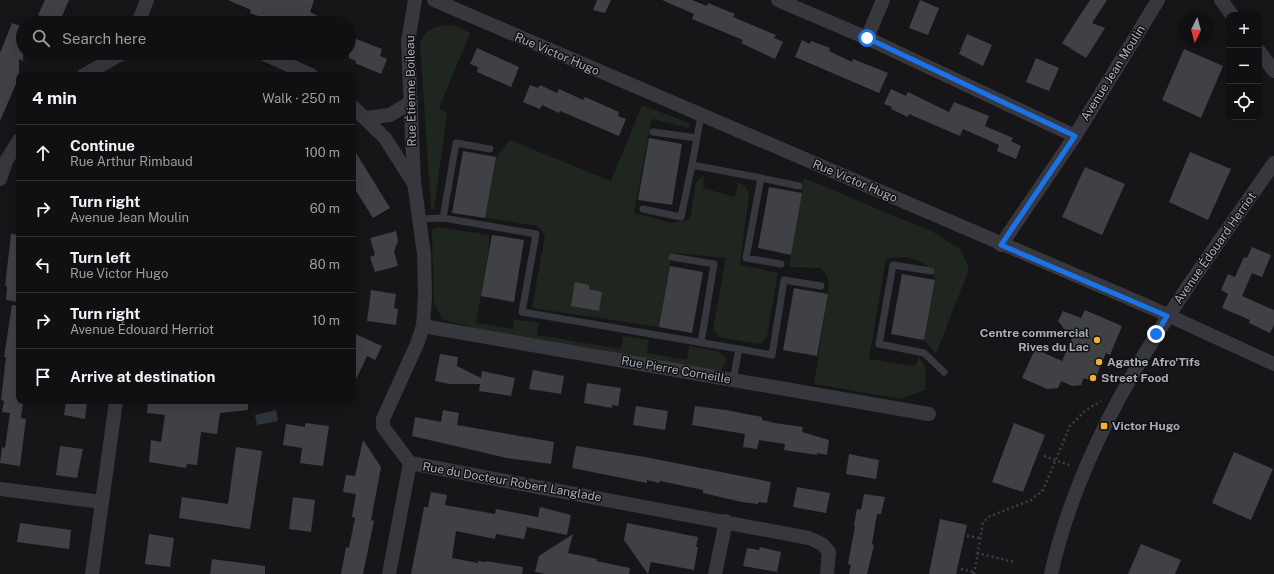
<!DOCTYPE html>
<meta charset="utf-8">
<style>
body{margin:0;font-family:"Public Sans",sans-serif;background:#19191b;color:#f1f3f6}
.controls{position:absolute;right:12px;top:12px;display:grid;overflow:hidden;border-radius:8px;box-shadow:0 4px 16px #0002}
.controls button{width:36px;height:36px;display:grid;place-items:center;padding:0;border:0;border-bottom:1px solid #303032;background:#101012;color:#f1f3f6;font:20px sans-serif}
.compass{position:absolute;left:1178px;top:12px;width:36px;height:36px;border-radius:50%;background:#101012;box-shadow:0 4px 16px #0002;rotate:186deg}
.stop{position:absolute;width:12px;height:12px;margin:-9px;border:3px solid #1a73e8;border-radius:50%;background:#fff}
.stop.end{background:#1a73e8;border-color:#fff;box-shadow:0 1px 4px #0008}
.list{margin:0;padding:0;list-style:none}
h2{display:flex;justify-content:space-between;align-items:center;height:52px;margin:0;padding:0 16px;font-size:17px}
h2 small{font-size:13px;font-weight:400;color:#9c9d9f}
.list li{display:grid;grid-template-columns:26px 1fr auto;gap:12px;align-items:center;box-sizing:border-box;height:56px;padding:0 16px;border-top:1px solid #303032}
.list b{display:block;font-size:15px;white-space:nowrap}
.list p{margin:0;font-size:13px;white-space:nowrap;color:#9c9d9f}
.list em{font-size:13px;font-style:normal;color:#9c9d9f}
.icon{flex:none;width:22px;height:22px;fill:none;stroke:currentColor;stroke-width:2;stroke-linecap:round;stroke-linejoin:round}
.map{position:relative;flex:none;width:1274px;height:574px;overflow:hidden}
.search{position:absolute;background:#101012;box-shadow:0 4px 16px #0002;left:16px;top:16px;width:340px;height:44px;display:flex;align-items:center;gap:10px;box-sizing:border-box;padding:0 14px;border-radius:22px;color:#9c9d9f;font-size:15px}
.panel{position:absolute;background:#101012;box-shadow:0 4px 16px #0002;left:16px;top:72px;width:340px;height:332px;border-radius:8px}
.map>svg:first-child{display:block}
</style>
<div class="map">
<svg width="1274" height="574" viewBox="0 0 1274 574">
<rect width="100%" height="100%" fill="#161618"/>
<g fill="#1e261f">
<path d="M453,25L470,33L439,108L447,113L434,210L431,209L420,44C426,27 437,26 453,25Z"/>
<path d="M642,105L691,124L688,128L653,119L651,122L634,213L672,223L690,219L696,182L704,175L703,188L735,197L738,182L746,187L749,195L740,265L778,273L767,336L760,344L719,337L713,329L726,258L672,253L659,327L532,308L545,236L538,226L485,218L496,157L510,140L611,181Z"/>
<path d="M804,178L935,233L961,250L969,269L936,354L924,340L935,280C932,259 903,254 886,259L869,359L915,366L919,357L926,369L925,390L900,399L814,384L828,294V277L821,268L789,267Z"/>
<path d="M440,227L489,235V248L476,323L513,329V319L539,323L537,335L621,349L623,336L649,340L647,353L687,360L689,346L718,351L727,359L721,371L475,328L442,319L434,303L432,229Z"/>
</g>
<path fill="#2c353c" d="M276,410L278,421L257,425L255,415Z"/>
<g fill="#404145">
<path d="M45,0H69L59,23L38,15Z"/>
<path d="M228,0H314L310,12L332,23H296L285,19L283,23H261L264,18L250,13L251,10Z"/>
<path d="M597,0H611L605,13L593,10Z"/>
<path d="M662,0H692L707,6L708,3L735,14L733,17L776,35L774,38L783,42L775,59L741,43L743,40L692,19L694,14Z"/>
<path d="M920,0L939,8L928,35L909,28Z"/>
<path d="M1090,0H1107L1092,23L1105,28L1086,58L1062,43Z"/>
<path d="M12,23L23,27V61L19,59V77L0,121V53Z"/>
<path d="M967,34L992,45L983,66L959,54Z"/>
<path d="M349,36L382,49L380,56L387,59L381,74L355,63L356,61L349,58Z"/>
<path d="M802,40L810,44L811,41L830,48L829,51L852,62L853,59L888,73L879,93L795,57Z"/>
<path d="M477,48L519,67L511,87L477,72L478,67L470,64Z"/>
<path d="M1184,49L1223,66L1201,118L1162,100Z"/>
<path d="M1036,58L1059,68L1049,91L1026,82Z"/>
<path d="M530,85L538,88L540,85L557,93L559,89L583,100L585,97L619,112L618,116L626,119L619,136L560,111L559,113L542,105L540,109L523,102Z"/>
<path d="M891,89L906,96L908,92L949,112L954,102L989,116L985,126L1013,138L1011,141L1021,146L1016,159L997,151L999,145L963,129L960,136L909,114L908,117L891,109L892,107L884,104Z"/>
<path d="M649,138L682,144L672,205L638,200Z"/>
<path d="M353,148L390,208L373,218L353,186Z"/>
<path d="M463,151L496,157L485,218L452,213Z"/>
<path d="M1190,152L1231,169L1208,220L1169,202Z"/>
<path d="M1085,167L1125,184L1102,235L1062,217Z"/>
<path d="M769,187L802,193L791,255L758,248Z"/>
<path d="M396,231L398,241L394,251L398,266L375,272L370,257L375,255L370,238Z"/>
<path d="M11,234L19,235V302L6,300L7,286H5Z"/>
<path d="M492,235L524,240L514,302L481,296Z"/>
<path d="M1252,247L1271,255L1262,277L1252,273L1242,296L1274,310V325L1270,333L1249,323L1250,320L1222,308L1228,294L1221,290L1228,274L1235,277L1244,257L1247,258Z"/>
<path d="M670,266L703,272L692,333L659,327Z"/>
<path d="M902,274L935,280L924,340L891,334Z"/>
<path d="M575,282L589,285V289L602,292L599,311L571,306Z"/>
<path d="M794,288L828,294L817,356L783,350Z"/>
<path d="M371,290L396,294L394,308L398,309L396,325L367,321Z"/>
<path d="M12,305L19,306V401L20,403H23L21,418L26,419L20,466L0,463L2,447L5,448L10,413L2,412L4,401L1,400L6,357H4Z"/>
<path d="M1085,310L1122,326L1110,355L1106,353L1094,382L1084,378L1081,385L1072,386L1061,381L1058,388L1047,389L1022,378L1035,349L1062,361L1072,339L1058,321L1063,311L1081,318Z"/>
<path d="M353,333L382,346L375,360L367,356L353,386Z"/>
<path d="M440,354L458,357L457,366L481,378L482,371L515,378L511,396L479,391L480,384H449L435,381Z"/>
<path d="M533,370L564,376L561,394L529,389Z"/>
<path d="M587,383L621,388L618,406L612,405V408L584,403Z"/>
<path d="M66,401H87L85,419L64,415Z"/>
<path d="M148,401H248V410L220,413L217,434L201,432L197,465L187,464L186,468L149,462L151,440L161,442L165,415L147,413Z"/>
<path d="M636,406L668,411L665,430L633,425Z"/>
<path d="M695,406L726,410L762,417V420L775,423L803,427L802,432L829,440L827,455L817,453V455L784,450L785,444L759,440L757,449L743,447L745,434L692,425Z"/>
<path d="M443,410L459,413L457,425L554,442L551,464L507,458L412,436L415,417L441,422Z"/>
<path d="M305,423L329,426L323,466L300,463L302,448L283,445L286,424L305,427Z"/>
<path d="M1014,423L1045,435L1023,492L992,482Z"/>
<path d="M363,440L381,467L371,520L374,521L363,574H341L346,547L349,548L355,518L352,517L356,494L343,492L346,475L355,476Z"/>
<path d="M60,446L83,449L77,478L56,475Z"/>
<path d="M576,446L645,457L771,482L767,503L758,502V504L742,502L703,493V490L660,481L659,483L647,480V483L572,468Z"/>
<path d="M236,447L262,451L250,529L179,518L182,497L228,504Z"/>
<path d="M1234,452L1273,469L1251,520L1212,503Z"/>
<path d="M849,454L879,460L876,479L846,474Z"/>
<path d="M797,487L830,493L826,513L793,507Z"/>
<path d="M431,492L447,495L445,505L495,514L496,509L538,517L540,507L571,515L567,535L527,527L524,539L496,534L495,539L456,531L452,558L478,563V561L486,562V561L523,567L522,574H411L422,518L424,507H428Z"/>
<path d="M864,494L885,497L881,514H877L873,537L872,544L874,545L867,574H849L851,565L848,564L855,526H854L857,509L861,510Z"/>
<path d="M293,497L315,500L311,532L289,529Z"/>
<path d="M940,519L967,525L956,574H929Z"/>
<path d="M20,523L71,530L69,549L17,542Z"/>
<path d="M627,523L698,537L696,547H698L694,570L651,562L648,574L624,540Z"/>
<path d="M149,534L174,538L170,567L145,564Z"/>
<path d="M573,534L568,553L597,559L596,561L630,568L629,574H545L535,572L539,556Z"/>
<path d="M1141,544L1181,560L1175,574H1128Z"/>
<path d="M760,547L781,552L777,572L743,566L747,548L759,550Z"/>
<path d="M212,559L265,566V574H210Z"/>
</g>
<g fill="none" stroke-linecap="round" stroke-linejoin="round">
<g stroke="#3d3f44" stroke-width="2.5" stroke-dasharray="2 3" stroke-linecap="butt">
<path d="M1044,456L1072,466"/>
<path d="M967,536L980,538"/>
<path d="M977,553L1014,562"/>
<path d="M961,569L974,572"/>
<path d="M974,574L983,523L988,517L1031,500L1043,490L1070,426L1086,410L1101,401"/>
</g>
<g stroke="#37383d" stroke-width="7">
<path d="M701,115L692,165L761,178L746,258L781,264"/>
<path d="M653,132L697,138"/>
<path d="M761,178L799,186"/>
<path d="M643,209L681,217L692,165"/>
<path d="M443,218L456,143L490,149"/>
<path d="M419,219L443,218L536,234L522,312L739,349L733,380"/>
<path d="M672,257L714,264L701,343"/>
<path d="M931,271L893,265L879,344L924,353L944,372"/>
<path d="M739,349L772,355L784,280L821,286"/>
</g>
<g stroke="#37383d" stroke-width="14">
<path d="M434,0L1152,308L1274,364"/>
<path d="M778,0L867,38L1075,136"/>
<path d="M1221,0L1232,15"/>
<path d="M138,23L147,0"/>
<path d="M867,38L883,0"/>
<path d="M1259,51L1274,71"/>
<path d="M262,53L311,75"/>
<path d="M84,75L123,53"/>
<path d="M353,107L385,138L413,182"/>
<path d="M365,118L390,115L411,102"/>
<path d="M0,179L6,161L19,140"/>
<path d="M1001,245L1075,136L1158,0"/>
<path d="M423,326L929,414"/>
<path d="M410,463L383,427V419L417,344L423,326L425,296L424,254L414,182L408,42L415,0"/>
<path d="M410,463L809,538L822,544L829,552L827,574"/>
<path d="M0,489L102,502L92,574"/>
<path d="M102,502L116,401"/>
<path d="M389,574L410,463"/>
<path d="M715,574L726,521"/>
<path d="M1051,574C1086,418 1185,291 1274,163"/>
</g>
</g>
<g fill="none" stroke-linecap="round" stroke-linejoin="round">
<path stroke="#1a73e8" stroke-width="5" d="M867,38L1075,136L1001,245L1167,316L1156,334"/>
</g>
<g fill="#f2b134" stroke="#111113" stroke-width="1.5">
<circle cx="1097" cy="340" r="4"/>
<circle cx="1099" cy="362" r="4"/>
<circle cx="1093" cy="378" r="4"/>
<rect x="1100" y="422" width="8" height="8" rx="2"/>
</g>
<g text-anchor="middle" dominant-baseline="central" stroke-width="3" stroke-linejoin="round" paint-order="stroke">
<g font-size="12" fill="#a8adb8" stroke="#111113">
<text transform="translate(557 54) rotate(23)">Rue Victor Hugo</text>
<text transform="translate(1113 73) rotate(-58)">Avenue Jean Moulin</text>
<text transform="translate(411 91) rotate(-91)">Rue Étienne Boileau</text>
<text transform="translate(855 181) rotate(23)">Rue Victor Hugo</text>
<text transform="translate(1215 248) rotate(-55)">Avenue Édouard Herriot</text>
<text transform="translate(676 370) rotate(10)">Rue Pierre Corneille</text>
<text transform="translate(512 482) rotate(10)">Rue du Docteur Robert Langlade</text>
</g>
<g font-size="12" font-weight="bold" fill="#a8adb8" stroke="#111113" text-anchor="start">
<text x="1089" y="333" text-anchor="end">Centre commercial<tspan x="1089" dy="14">Rives du Lac</tspan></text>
<text x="1107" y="362">Agathe Afro'Tifs</text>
<text x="1101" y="378">Street Food</text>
<text x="1112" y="426">Victor Hugo</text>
</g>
</g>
</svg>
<div class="controls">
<button>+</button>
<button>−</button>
<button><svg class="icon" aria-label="locate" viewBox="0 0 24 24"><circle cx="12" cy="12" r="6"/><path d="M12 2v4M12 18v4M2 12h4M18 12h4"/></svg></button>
</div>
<svg class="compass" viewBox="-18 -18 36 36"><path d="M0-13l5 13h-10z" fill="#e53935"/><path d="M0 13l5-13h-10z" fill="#9c9d9f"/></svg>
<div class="stop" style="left:867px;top:38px"></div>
<div class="stop end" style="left:1156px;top:334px"></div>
<div class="search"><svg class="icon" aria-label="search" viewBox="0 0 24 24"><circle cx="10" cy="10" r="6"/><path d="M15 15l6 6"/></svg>Search here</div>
<section class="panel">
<h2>4 min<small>Walk · 250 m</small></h2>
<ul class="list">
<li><svg class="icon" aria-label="ahead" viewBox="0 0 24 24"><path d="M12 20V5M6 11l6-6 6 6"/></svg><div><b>Continue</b><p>Rue Arthur Rimbaud</p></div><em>100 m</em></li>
<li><svg class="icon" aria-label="right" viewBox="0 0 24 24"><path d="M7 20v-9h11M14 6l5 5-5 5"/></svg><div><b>Turn right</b><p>Avenue Jean Moulin</p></div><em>60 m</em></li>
<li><svg class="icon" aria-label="left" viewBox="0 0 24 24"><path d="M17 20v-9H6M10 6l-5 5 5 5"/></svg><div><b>Turn left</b><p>Rue Victor Hugo</p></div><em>80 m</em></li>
<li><svg class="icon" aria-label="right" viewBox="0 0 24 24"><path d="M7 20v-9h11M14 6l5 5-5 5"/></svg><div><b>Turn right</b><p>Avenue Édouard Herriot</p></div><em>10 m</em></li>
<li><svg class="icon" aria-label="arrive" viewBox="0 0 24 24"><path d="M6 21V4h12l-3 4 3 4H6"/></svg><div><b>Arrive at destination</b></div></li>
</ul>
</section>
</div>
